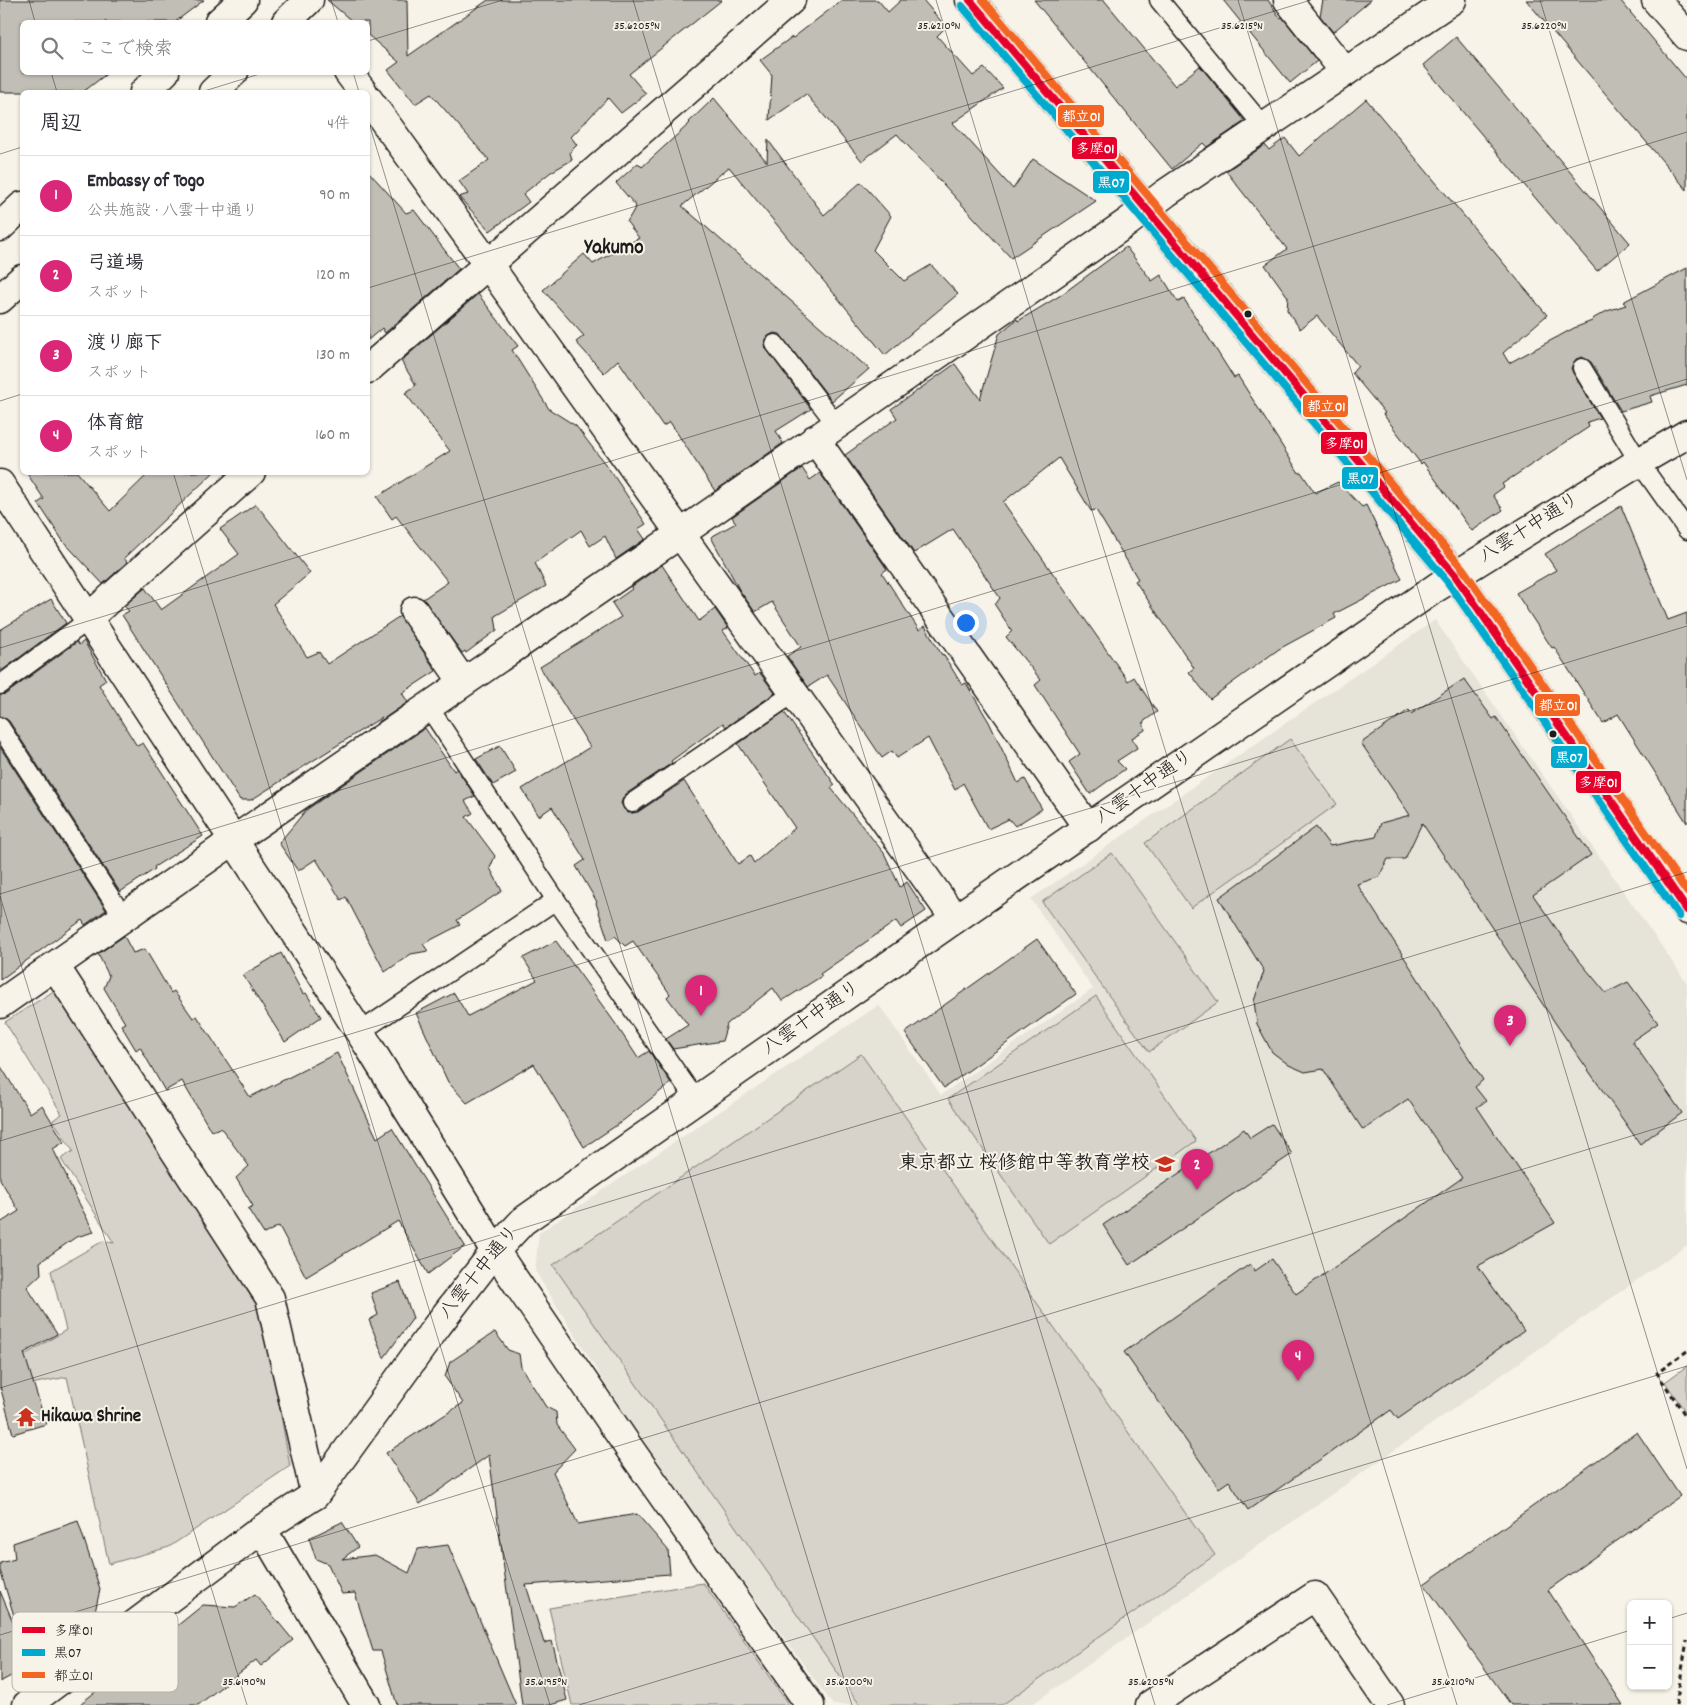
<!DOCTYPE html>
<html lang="ja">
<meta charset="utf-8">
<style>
body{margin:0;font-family:Dekko,"Klee One",sans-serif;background:#f7f7f7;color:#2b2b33}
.controls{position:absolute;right:15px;bottom:15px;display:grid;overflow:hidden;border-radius:8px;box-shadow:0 1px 4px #0004}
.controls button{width:45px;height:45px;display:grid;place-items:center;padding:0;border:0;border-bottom:1px solid #e1e1e2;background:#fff;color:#2b2b33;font:25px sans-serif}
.you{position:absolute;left:965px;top:622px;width:18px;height:18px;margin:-12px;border:4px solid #fff;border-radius:50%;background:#1a73e8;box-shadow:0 0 0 8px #1a73e833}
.badge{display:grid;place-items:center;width:32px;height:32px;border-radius:50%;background:#db2777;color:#fff;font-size:16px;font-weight:700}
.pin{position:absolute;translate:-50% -41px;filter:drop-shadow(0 1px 2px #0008)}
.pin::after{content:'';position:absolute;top:26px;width:18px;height:15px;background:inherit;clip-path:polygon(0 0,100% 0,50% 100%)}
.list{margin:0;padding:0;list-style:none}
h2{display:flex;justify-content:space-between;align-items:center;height:65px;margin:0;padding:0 20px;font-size:21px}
h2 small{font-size:16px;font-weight:400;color:#7c7c81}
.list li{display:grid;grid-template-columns:32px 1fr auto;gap:15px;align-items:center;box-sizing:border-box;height:80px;padding:0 20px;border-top:1px solid #e1e1e2}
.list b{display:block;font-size:19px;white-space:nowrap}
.list p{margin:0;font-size:16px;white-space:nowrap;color:#7c7c81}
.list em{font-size:16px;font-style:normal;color:#7c7c81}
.icon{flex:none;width:28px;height:28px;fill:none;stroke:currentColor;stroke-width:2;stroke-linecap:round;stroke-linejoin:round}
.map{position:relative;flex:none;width:1687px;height:1705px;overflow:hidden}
.search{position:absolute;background:#fff;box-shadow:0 1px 4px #0004;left:20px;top:20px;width:350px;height:55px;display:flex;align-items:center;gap:12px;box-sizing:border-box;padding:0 18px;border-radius:8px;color:#7c7c81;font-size:19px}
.panel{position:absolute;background:#fff;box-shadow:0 1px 4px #0004;left:20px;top:90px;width:350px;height:385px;border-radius:8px}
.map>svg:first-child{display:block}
</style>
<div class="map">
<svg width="1687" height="1705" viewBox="0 0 1687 1705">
<rect width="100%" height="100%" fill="#f7f3e8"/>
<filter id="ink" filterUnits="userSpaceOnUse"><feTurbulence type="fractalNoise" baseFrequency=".02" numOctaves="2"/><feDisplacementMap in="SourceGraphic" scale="10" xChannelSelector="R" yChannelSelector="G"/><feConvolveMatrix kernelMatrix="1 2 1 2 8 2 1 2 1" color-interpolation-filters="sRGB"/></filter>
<g filter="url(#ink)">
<path fill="#e6e3d9" d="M1435,620L1687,983V1245L1031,1705H833L643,1444L535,1271L539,1233L879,1005L941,1095L1093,989L1031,899Z"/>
<g fill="#d7d3cb" stroke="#7a7874">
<path d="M1290,739L1337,804L1191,908L1145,843Z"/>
<path d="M1112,853L1218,1002L1149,1052L1042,902Z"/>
<path d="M57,989L251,1296L259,1293L290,1466L169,1547L109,1564L67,1377L0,1390V1354L15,1361L66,1330L51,1271L103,1241L114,1243L61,1159L73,1151L53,1120L62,1114L5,1022Z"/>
<path d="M1096,996L1196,1141L1049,1244L948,1099Z"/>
<path d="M861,1054L1215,1555L1002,1705H860L553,1265Z"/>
<path d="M1687,1366V1414L1665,1382Z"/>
<path d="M703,1583L789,1705H572L549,1608Z"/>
</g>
<g fill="#c0beb5" stroke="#1c1c1c">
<path d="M0,0H204L175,22H22V72H109L83,92H0Z"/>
<path d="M327,0H407L408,56L488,0H722L629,74L646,94L621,113L608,98L571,137L577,145L570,152L572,160L551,172L523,194L529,202L490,231L459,197L468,194L459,181L489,160L431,94L415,104L388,70L399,62L368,35V22H353Z"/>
<path d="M842,0H878L888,12L901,0H923L946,27L937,36L973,76L984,68L1003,88L953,123L1013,189L1033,159L1096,201L1011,258L897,134L862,161L806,94L769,120L772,75L760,60L792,37L793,38Z"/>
<path d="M1034,0H1104L1175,86L1200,66L1245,121L1207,147L1203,143L1172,169Z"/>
<path d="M1223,0H1268L1280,18L1282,17L1317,61L1290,83Z"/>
<path d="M1323,0H1371L1333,32L1320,16Z"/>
<path d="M1526,0H1620L1687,80V190Z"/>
<path d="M1456,37L1630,243L1597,271L1423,65Z"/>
<path d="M714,98L767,162L768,140L824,215L861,182L891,216L873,250L904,281L931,265L958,294L885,355L729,167L682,206L869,369L832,401L783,338L780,334L774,333L768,336L764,345L767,350L811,409L776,431L783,443L715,491L670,422L663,426L618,360L604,373L576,342L584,336L543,290L584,254L593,264L639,238L627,222L636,206L616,183L638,163L642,167L690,123L689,122Z"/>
<path d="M1366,99L1547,315L1503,353L1509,363L1574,328L1592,321L1594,318L1607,311L1626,305L1623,302L1687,268V385L1650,396L1652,402L1621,411L1591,362L1582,357L1576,359L1571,368L1573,373L1600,418L1587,422L1589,427L1502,484L1504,487L1493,495L1503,510L1472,531L1423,462L1421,464L1383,414L1385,413L1352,373L1358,366L1317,316L1300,329L1287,310L1288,297L1265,265L1287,249L1226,171L1265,145L1269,150L1285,138L1299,156Z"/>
<path d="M368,171L406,213L414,210L459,269L385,333L382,328L368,340Z"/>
<path d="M1126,247L1152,281L1161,275L1178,302L1184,299L1234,378L1238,376L1299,473L1301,472L1315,493L1338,482L1362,507L1366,505L1402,579L1334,614L1336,618L1279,649L1210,699L1189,672L1194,668L1135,581L1138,579L1096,510L1091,511L1059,458L1003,502L1128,681L1134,677L1157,712L1143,722L1145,730L1132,738L1137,748L1117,761L1125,769L1090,794L1069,762L1080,754L1035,685L1041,680L1006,637L1012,631L995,605L1000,598L953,529L914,553L845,455L897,418L891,409L955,364L980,399L999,334L1017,319L1018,321L1061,295Z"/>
<path d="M478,294L518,346L512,350L549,409L576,426L612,473L646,524L638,529L645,539L616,559L605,536L590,546L581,530L535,563L546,586L495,616L497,630L466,653L465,651L462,653L423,599L448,582L396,516L392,519L377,497L450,451L405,393L416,385L401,361Z"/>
<path d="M802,468L810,480L820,473L887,569L882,573L919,630L925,626L942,655L943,654L962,685L966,683L989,722L1018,783L1025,779L1042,809L1015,826L1009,819L988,829L963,783L955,790L928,738L897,758L892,751L882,758L827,675L808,687L787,656L801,647L772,602L755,612L740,591L711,537L736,523L732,517Z"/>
<path d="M26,472H77L110,511L150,472H214L124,558L127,562L103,584L63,541L38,503L44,499Z"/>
<path d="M256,504L310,573L273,604L307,657L319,652L327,664L400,616L436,671L402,693L408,702L376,724L382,717L251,800H240L122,615L129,611L124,606L145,588L161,610L239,554L220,529Z"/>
<path d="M1621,506L1668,620L1687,613V823L1618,714L1603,723L1554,647L1552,648L1516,593L1556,570L1545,554Z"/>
<path d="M662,565L699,621L715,609L728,628L723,631L755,676L760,673L775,693L726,727L723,723L671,761L672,763L626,794L623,798L621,803L624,809L628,813L638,812L684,781L738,864L750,856L754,863L795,828L738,744L784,712L835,785L831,788L884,853L900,887L907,882L926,911L901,928L896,921L820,974L822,976L782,1001L773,988L727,1024L722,1041L673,1049L666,1039L688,1025L667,997L670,994L633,941L625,946L615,936L608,940L596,903L597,902L576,866L585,860L552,807L539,816L522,789L590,747L540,667L621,617L612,603L632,589L631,587Z"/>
<path d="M51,599L66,623L0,672V630Z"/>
<path d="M84,641L106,680L99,685L137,746L143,743L203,836L154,867L155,869L120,892L9,721L5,718L0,716V695L6,694L77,642L79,645Z"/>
<path d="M1464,679L1493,719L1496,717L1591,855L1533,895L1577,958L1606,993L1628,982L1658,1023L1632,1041L1682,1113L1640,1144L1558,1027L1422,823L1405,859H1388L1379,877L1357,884L1483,1080L1475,1087L1486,1101L1477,1107L1555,1223L1478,1266L1524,1331L1398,1419L1391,1410L1248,1510L1229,1481L1219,1488L1124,1352L1250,1264L1255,1271L1272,1259L1296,1294L1462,1178L1408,1099L1363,1130L1323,1069L1305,1072L1289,1065L1272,1052L1257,1024L1254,1001L1264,971L1219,898L1316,827L1330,846L1376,837L1381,823L1410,815L1361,743L1409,710L1411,714Z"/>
<path d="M425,728L454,771L457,769L475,796L465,801L473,813L466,817L495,856L490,868L502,891L457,920L460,925L423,944L428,951L411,954L385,972L346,897L341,900L316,859L298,871L279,843L306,810Z"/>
<path d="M500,746L516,772L493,785L476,759Z"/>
<path d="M0,747L106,910L85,925L82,920L0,980Z"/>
<path d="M124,936L133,953L145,949L171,993L174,991L193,1018L197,1016L250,1097L337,1053L377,1138L392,1128L465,1246L428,1274L398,1221L306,1277L279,1226L264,1234L248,1209L253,1206L236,1178L249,1166L221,1128L211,1131L182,1081L165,1091L140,1047L136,1050L121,1025L125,1023L104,988L109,976L98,954Z"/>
<path d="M1037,939L1076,994L944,1088L905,1033Z"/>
<path d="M556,941L615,1023L638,1058L649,1051L671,1083L620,1123L584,1147L534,1064L467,1103L448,1082L416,1013L454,993L468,1016L537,980L523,958Z"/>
<path d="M281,953L303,994L306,993L321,1017L285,1042L243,975Z"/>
<path d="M0,1065L30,1113L42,1105L64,1142L53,1149L67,1177L66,1178L94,1232L76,1237L40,1262L41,1274L27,1287L57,1334L24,1353L46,1424L13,1434L0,1386V1223L19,1211L0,1179Z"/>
<path d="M1272,1124L1292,1154L1129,1265L1103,1225L1244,1129L1250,1138Z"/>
<path d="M400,1282L413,1318L384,1358L369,1320L378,1315L371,1293Z"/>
<path d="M495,1332L508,1350L519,1354L521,1367L546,1407L556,1412L557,1425L575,1449L553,1472L578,1524L637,1514L668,1550L670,1574L526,1585L544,1643L552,1641L567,1700L550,1705H522L489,1455L420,1504L386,1453L463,1403L445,1377L450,1362Z"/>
<path d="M1637,1432L1680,1496L1548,1590L1623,1705H1511L1424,1584Z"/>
<path d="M78,1521L100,1589L94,1617L22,1642L0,1570V1563L15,1559L13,1543Z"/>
<path d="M342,1522L358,1547L342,1559L375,1555L409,1573L418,1549L448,1545L516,1705H397L381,1651H373L355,1593L342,1594L328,1564L316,1559L309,1538Z"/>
<path d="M0,1591L31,1665L0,1682Z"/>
<path d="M255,1594L293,1640L261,1666L256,1660L198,1705H79L203,1605L235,1607Z"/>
</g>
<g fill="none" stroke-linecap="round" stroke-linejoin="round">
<defs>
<g id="service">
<path d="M1159,0L1264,127"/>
<path d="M775,344L836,424"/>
<path d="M1582,368L1639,462L1687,530"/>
<path d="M0,685L79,627L87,619"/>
<path d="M428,706L556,900L696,1100"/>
<path d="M0,727L124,918"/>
<path d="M632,803L794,693"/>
<path d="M360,1032L556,900"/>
</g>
<g id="minor">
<path d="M1288,0L1345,72"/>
<path d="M1656,0L1687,36"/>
<path d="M219,22L243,0"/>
<path d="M286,22L309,0"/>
<path d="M348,72L363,92"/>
<path d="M144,92L165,72"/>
<path d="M213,92L234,72"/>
<path d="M368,99L488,264L955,919"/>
<path d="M0,227L22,206"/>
<path d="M0,299L22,279"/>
<path d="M368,369L791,0"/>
<path d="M815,439L1088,828"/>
<path d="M0,484L368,1045L495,1251L627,1445L810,1705"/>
<path d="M414,611L463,682"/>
<path d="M87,619L251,472"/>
<path d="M55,966L270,1298L315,1495"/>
<path d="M0,1004L234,840L680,534L1128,222L1166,193L1452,0"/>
<path d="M262,1529L366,1705"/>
<path d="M27,1705L262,1529L315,1495L437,1326L495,1251L523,1221L955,919L1437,587L1639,462L1687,434"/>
<path d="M1150,1705L1315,1596L1390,1705"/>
</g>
<path id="tertiary" d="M970,0L1455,575L1687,910"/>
</defs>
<use href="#service" stroke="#1c1c1c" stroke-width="21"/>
<use href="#minor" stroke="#1c1c1c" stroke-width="31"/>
<use href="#tertiary" stroke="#1c1c1c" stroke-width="31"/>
<g stroke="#1c1c1c" stroke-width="3" stroke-dasharray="5 4" stroke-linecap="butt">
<path d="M1687,1351L1657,1373L1687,1418"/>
<path d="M1676,1705L1687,1641"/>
</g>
<use href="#service" stroke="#f7f3e8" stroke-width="18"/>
<use href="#minor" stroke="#f7f3e8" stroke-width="28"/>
<use href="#tertiary" stroke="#f7f3e8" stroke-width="28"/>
<defs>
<path id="bus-1" d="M970,0L1455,575L1687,910"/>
<path id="bus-2" d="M962,6L1447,581L1679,916"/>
<path id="bus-3" d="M983,0L1463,569L1687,892"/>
</defs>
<use href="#bus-1" stroke="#f7f3e8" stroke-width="11"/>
<use href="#bus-2" stroke="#f7f3e8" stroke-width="11"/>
<use href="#bus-3" stroke="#f7f3e8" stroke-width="11"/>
<use href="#bus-1" stroke="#e4002b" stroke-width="8"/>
<use href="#bus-2" stroke="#00a9ce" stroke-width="8"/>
<use href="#bus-3" stroke="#f26522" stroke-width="8"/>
</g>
</g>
<path fill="none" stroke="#1c1c1c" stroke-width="1" stroke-opacity="0.45" d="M29,0L35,22M331,0L338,22M633,0L1155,1705M936,0L1457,1705M1238,0L1687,1469M1540,0L1687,480M368,41L503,0M51,72L57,92M353,72L359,92M201,92L266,72M368,120L852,1705M0,154L22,147M368,288L1311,0M0,401L22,394M173,472L550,1705M0,648L1687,132M0,894L1687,379M0,896L247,1705M0,1141L1687,626M0,1388L1687,872M1668,1619L1687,1613M0,1635L1687,1119M579,1705L1687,1366M1387,1705L1631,1630"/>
<defs>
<symbol id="school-bare" viewBox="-9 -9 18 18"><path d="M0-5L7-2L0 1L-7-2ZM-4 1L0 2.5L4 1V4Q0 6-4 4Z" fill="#c8321e" stroke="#f7f3e8" stroke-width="2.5" paint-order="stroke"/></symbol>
<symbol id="temple-bare" viewBox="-9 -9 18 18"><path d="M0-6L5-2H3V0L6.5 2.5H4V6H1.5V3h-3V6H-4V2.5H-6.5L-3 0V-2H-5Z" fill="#c8321e" stroke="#f7f3e8" stroke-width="2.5" paint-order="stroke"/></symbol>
</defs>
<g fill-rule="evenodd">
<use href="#school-bare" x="1151" y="1150" width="28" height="28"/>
<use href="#temple-bare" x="12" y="1403" width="28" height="28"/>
</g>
<g fill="#1c1c1c" stroke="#f7f3e8" stroke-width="2">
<circle cx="1248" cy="314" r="4.5"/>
<circle cx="1553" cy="734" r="4.5"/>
</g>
<g text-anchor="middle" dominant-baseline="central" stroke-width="4" stroke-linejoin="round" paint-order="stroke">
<g font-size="19" fill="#1c1c1c" stroke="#f7f3e8">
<text transform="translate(1530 529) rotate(-32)">八雲十中通り</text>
<text transform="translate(1145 788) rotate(-35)">八雲十中通り</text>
<text transform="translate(812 1019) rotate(-35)">八雲十中通り</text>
<text transform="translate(480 1273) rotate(-51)">八雲十中通り</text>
</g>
<g font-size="19" font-weight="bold" fill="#1c1c1c" stroke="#f7f3e8" text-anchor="end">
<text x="1150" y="1164">東京都立 桜修館中等教育学校</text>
<text x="41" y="1417" text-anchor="start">Hikawa Shrine</text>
</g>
<g font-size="21" font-weight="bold" fill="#1c1c1c" stroke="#f7f3e8">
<text x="614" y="249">Yakumo</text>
</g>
</g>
<rect x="12" y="1612" width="166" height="80" rx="8" fill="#f7f3e8" stroke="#b5b2ab" stroke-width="1"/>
<rect x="22" y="1627" width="23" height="6" fill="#e4002b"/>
<rect x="22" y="1649" width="23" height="7" fill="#00a9ce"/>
<rect x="22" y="1672" width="23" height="6" fill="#f26522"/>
<g font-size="14" fill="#1c1c1c">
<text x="54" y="1635">多摩01</text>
<text x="54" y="1657">黒07</text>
<text x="54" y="1680">都立01</text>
</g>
<g font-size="12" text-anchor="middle" fill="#1c1c1c" stroke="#f7f3e8" stroke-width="4" stroke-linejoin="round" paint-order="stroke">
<text x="637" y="29">35.6205°N</text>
<text x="939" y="29">35.6210°N</text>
<text x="1242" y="29">35.6215°N</text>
<text x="1544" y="29">35.6220°N</text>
<text x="244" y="1685">35.6190°N</text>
<text x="546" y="1685">35.6195°N</text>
<text x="849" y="1685">35.6200°N</text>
<text x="1151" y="1685">35.6205°N</text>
<text x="1453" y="1685">35.6210°N</text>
</g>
<g stroke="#f7f3e8" stroke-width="2">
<rect x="1057" y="104" width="48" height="24" rx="5" fill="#f26522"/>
<rect x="1071" y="136" width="47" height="24" rx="5" fill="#e4002b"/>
<rect x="1092" y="170" width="38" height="24" rx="5" fill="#00a9ce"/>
<rect x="1302" y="394" width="47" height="24" rx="5" fill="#f26522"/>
<rect x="1320" y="431" width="48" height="24" rx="5" fill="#e4002b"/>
<rect x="1341" y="466" width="38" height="24" rx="5" fill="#00a9ce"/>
<rect x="1534" y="693" width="47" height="24" rx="5" fill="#f26522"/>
<rect x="1550" y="745" width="38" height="24" rx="5" fill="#00a9ce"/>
<rect x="1575" y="770" width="47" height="24" rx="5" fill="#e4002b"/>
</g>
<g font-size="14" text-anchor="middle" font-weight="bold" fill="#fff">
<text x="1081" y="121">都立01</text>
<text x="1095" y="153">多摩01</text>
<text x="1111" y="187">黒07</text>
<text x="1326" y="411">都立01</text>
<text x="1344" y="448">多摩01</text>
<text x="1360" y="483">黒07</text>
<text x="1558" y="710">都立01</text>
<text x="1569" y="762">黒07</text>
<text x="1598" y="787">多摩01</text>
</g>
</svg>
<div class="controls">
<button>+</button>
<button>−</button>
</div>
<div class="you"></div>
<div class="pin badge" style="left:701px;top:1016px">1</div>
<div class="pin badge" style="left:1197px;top:1190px">2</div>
<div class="pin badge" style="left:1510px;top:1046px">3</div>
<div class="pin badge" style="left:1298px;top:1381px">4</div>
<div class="search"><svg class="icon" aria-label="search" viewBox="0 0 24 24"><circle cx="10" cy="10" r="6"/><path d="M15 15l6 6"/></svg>ここで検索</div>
<section class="panel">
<h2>周辺<small>4件</small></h2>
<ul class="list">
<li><span class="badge">1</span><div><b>Embassy of Togo</b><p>公共施設 · 八雲十中通り</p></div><em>90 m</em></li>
<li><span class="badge">2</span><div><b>弓道場</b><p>スポット</p></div><em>120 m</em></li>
<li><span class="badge">3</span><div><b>渡り廊下</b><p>スポット</p></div><em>130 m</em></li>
<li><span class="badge">4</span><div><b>体育館</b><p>スポット</p></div><em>160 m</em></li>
</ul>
</section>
</div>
